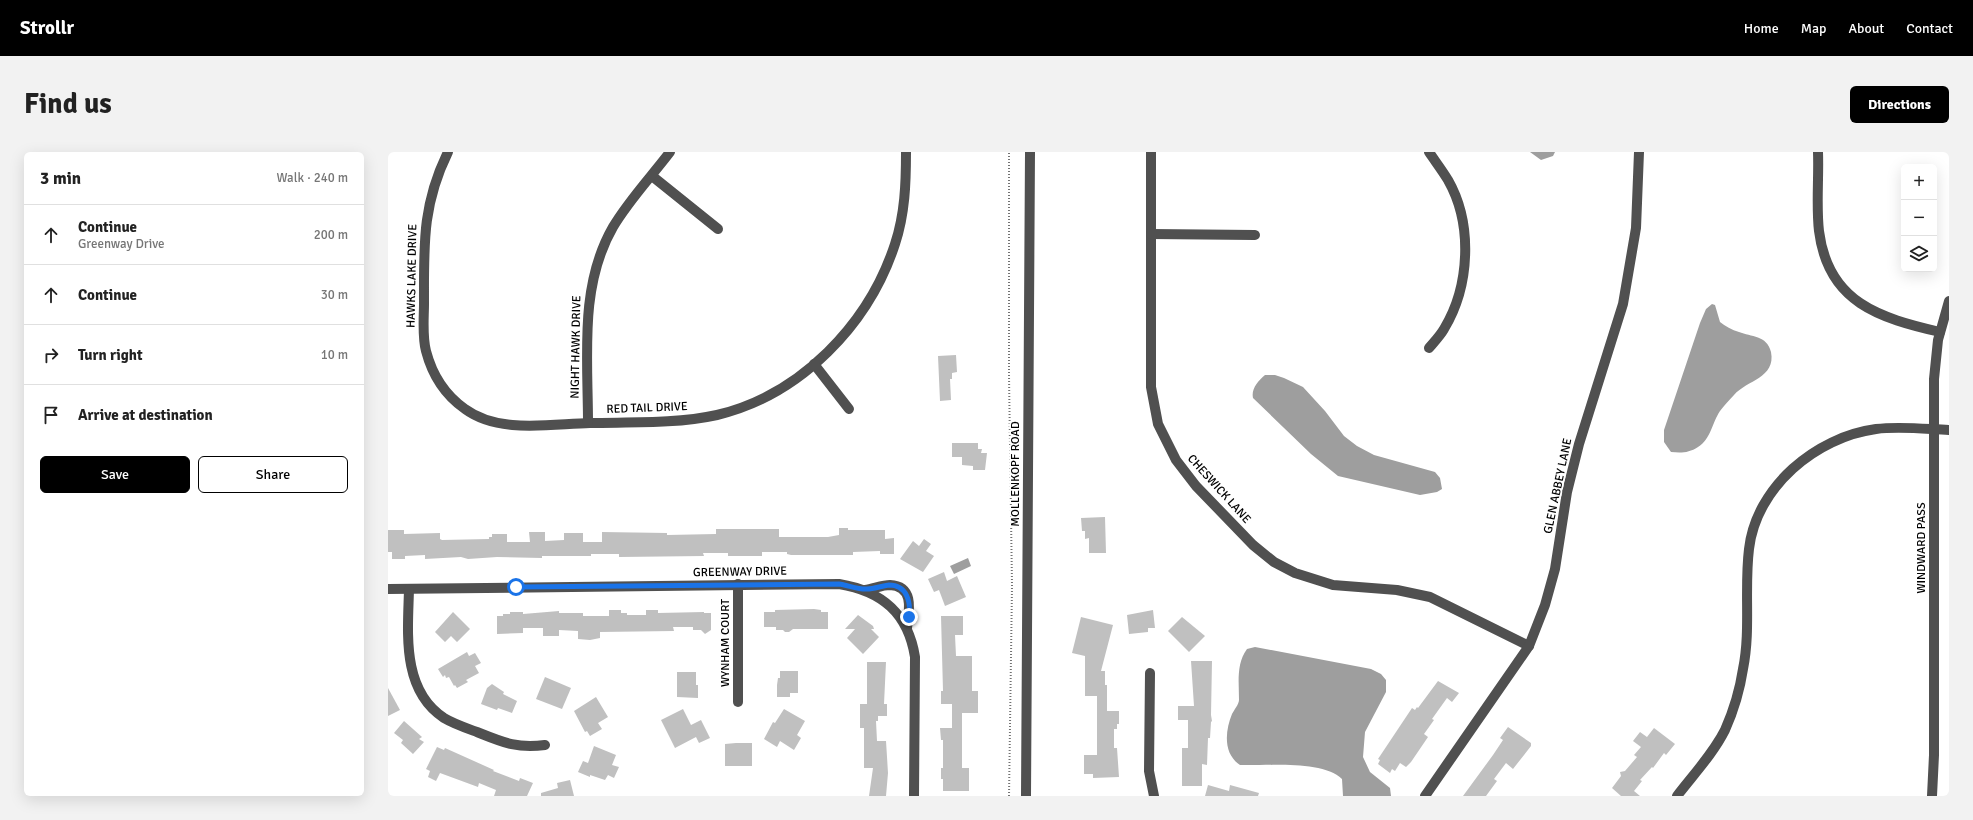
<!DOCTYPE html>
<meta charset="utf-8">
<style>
body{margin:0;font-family:Signika,sans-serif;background:#f2f2f2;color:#222}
.controls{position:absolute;right:12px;top:12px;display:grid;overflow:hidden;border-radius:6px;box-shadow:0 4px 16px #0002}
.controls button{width:36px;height:36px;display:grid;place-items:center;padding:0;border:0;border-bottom:1px solid #e0e0e0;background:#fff;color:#222;font:20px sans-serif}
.stop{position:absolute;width:12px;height:12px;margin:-9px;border:3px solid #1a73e8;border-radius:50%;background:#fff}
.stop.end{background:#1a73e8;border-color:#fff;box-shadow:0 1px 4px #0008}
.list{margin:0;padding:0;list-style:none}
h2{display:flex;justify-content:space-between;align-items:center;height:52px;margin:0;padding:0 16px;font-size:17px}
h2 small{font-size:13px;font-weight:400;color:#767676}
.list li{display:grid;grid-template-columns:26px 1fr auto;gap:12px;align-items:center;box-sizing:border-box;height:60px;padding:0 16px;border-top:1px solid #e0e0e0}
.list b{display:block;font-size:15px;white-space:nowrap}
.list p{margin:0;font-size:13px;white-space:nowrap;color:#767676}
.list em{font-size:13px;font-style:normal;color:#767676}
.actions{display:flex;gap:8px;padding:12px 16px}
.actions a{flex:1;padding:9px 0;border:1px solid #000;border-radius:6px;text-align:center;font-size:14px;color:#000}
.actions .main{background:#000;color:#fff}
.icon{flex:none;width:22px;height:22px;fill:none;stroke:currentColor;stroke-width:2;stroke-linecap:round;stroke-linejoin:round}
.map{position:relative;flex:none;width:1561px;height:644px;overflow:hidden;border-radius:6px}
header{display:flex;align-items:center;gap:24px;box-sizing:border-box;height:56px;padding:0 20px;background:#000;color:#fff}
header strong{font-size:19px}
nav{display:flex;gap:22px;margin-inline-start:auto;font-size:14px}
.intro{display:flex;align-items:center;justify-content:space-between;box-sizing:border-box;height:96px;padding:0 24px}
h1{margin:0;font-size:28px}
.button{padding:10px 18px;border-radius:6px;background:#000;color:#fff;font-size:14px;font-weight:700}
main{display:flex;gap:24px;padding:0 24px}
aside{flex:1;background:#fff;border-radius:6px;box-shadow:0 4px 16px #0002}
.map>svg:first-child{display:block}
</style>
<header>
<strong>Strollr</strong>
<nav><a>Home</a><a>Map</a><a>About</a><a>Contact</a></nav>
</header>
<div class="intro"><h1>Find us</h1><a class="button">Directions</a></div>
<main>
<aside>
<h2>3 min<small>Walk · 240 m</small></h2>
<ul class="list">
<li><svg class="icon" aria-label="ahead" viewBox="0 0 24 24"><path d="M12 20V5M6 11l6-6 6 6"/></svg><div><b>Continue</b><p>Greenway Drive</p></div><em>200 m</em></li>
<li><svg class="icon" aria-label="ahead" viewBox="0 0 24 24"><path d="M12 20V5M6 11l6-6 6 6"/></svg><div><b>Continue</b></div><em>30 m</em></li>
<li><svg class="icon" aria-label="right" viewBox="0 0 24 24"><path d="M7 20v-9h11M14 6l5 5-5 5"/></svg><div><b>Turn right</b></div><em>10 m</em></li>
<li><svg class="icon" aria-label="arrive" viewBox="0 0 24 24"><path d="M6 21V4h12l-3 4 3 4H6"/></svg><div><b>Arrive at destination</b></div></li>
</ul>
<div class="actions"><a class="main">Save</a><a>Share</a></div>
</aside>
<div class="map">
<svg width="1561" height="644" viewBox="0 0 1561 644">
<rect width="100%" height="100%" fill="#fff"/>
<g fill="#9e9e9e">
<path d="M1142,0H1167L1165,4L1153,8Z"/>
<path d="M1324,152L1327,153L1332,170C1337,174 1344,178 1351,180C1363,185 1379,183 1383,200C1388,226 1359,228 1346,243C1341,248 1336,254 1332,259C1324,271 1323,287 1310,295C1301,301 1293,301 1283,300L1276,290V278L1312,171L1318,157Z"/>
<path d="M877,223H887L896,226L915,235L937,259L956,284L969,294L986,303L1047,320L1052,326L1054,337L1049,340L1032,343L950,324L923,302L865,246C863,237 870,229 877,223Z"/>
<path d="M580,406L583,414L566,422L562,414Z"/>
<path d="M867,495L983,517L993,522L998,528V540L977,580L975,605L982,620L1002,636L1003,644H955L954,627C935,608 879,614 852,613C835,602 837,579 844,562C846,558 851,552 851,548C851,531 848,512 859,497Z"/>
</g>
<g fill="#c0c0c0">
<path d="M568,203L569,220L564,221V227H562L563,248L552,249L550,204Z"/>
<path d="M564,291H590V297H594L593,301H599L597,318H585V314L574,313V305H564Z"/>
<path d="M717,365L718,401H701V386L697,387V379H694L693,366Z"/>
<path d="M451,376H460V378H497V387L506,386V402H492V399L465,400V403H403L399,402V400H374V404H340V401H315L316,404L231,405V402H203V404H154V406L109,405L80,407L73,405L37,407V403L17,404V407H4V400H0V378H16V382L52,381V387L54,388L101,387V385H104V382H119V390H142L141,380H157V389L176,388V381H195V390H214V380L279,381V383L328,382V377H391V385H440L451,383Z"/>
<path d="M536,387L543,392L538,399L546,404L535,420L512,407L525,389L531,394Z"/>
<path d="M556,420L559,429L569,424L578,445L557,454L551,438L546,440L540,427Z"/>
<path d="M426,457L433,458V460H440V477H405L401,480H397L395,478H388V475H376V460H387V458Z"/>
<path d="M221,458H233V461H239V463H258V458H270V461L316,460V461H323V478L317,482L313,478H305V475H285L286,479L212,480V486L202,488L190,487V479L171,478V484H155V476H135V481L109,482V464H115V462H122V460H135V462L171,459V461H195V464H221Z"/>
<path d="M765,458L767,476H760V480L741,482L739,463Z"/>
<path d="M65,460L82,477L69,490L63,484L57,490L47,480Z"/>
<path d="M470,463L485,474L486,477H483L491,485L475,502L459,486L467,477H457Z"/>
<path d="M553,464H575V483H567L568,504H584V539H590V561H574V616H581V639H555V627H553V616H555V588H553L552,576H564V552H553V539H555Z"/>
<path d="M693,465L725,473L713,519H717V533H719V559H731V572H729V577H726V596H729L731,625L705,626V622H696V603H709V544H697V504L684,501Z"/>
<path d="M794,465L817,484L801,500L780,479Z"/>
<path d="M79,500L81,504L87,501L93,511L87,514L91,521L78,528L80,530L69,536L67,533L66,534L61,525L58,526L57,523L55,525L50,517Z"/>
<path d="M803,509H824L823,563L824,569L823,570L822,586H820L819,613L814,612V634H794V596H800V568H790V554H806Z"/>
<path d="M479,510H498L496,552H499V564H490V569H488L489,589H498L500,621L498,644H481L485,616H476V576H472V552H479Z"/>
<path d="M392,519H410V541H402V545H389V533L390,526H392Z"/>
<path d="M289,520H308V533H310V546L289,545Z"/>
<path d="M157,525L183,536L174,557L148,547Z"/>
<path d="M1050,529L1071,541L1064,550L1059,546L1044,567L1046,568L1036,582L1040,585L1023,610L1018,615L1012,611L1007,619L1004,617L1002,621L990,612L992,608L990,607L1024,556L1027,558L1029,555L1030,556Z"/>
<path d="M104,532L116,540L115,542L129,549L124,561L110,556L109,558L93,552L99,536Z"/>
<path d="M0,536L12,558L0,564Z"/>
<path d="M208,545L220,565L210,571L214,577L202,584L199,579L197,580L186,559Z"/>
<path d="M295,557L303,573L313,568L322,586L311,591L308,585L287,596L273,568Z"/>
<path d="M396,557L417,569L409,583L413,586L406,598L392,589L389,595L376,587L385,570L387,571Z"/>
<path d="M16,569L34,585L31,587L36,590L25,602L13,591L15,588L6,581Z"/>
<path d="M1120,575L1143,591V594L1125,617L1118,611L1106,627L1109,629L1098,644H1075L1105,603L1115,588L1112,586Z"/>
<path d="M1266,576L1287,592L1278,603L1276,601L1265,616L1264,615L1252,628L1254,629L1246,639L1252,644H1233L1224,636L1233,624L1232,620L1237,619L1249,605L1246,603L1253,595L1245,589L1252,580L1259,585Z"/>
<path d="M348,591H364V614H337V592Z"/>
<path d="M206,594L228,603L224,613L231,615L226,626L220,623L217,628L202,623V625L190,620L195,609L200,611Z"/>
<path d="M49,595L56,598L57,596L106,618L105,619L131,629L132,626L145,631L139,644H106L108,638L91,631L90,635L52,621L48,629L40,625L42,619L38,617Z"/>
<path d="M182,628L186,644H153V641L170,636L169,631Z"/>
<path d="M820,633L841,639L842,633L871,641L870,644H817Z"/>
</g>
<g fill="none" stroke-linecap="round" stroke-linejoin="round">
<path stroke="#727272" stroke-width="2" stroke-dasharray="1 2" stroke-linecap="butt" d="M621,644L624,434L621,224V0"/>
<g stroke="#505050" stroke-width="10">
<path d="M60,0C34,53 36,93 36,151C36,166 34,184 38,199C44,222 57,243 77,257C111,282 162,272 202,271C244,270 288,272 329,263C413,243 481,172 507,92C517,62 518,31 518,0"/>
<path d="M763,0V235L770,272L788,308L808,334L865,393L886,410L907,421L945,433L1009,438L1042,445L1141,494"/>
<path d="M1430,0C1431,26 1428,54 1431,79C1440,151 1492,166 1552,180"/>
<path d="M264,24L330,77"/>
<path d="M763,82L867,83"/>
<path d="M1041,196C1046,190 1052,184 1056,177C1082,134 1085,72 1060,28C1054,18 1047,9 1041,0"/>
<path d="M426,212L461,257"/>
<path d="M200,271C200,205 191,134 225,75C241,48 263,25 282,0"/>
<path d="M350,432V550"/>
<path d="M0,437L451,432C494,439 520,461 527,505L526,644"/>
<path d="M21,437C20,480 13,538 56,566C66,572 78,576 89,580C114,590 129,597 157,593"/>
<path d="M477,438C485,437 494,433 502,433C527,434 521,460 519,476"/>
<path d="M762,521L761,619L766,644"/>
<path d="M638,644L642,0"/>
<path d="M1037,644L1141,494L1157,453L1167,417L1179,340L1191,292L1235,152L1248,76L1251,0"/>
<path d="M1289,644C1305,623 1325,602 1337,578C1345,560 1352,537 1355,517C1363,478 1356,437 1361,397C1368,335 1428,285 1488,277C1512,274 1537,277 1561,278"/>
<path d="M1544,644L1546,603V227L1550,188L1561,149"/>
</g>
</g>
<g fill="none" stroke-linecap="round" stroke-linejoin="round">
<path stroke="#1a73e8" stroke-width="5" d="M128,435L451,432C459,433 472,438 479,437C486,437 493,434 501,433C519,433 523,450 521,465"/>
</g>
<g text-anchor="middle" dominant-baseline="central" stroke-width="3.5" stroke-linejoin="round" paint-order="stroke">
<g font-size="12" fill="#000" stroke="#fff">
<text transform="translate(24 124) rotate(-89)">HAWKS LAKE DRIVE</text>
<text transform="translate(188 195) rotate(-89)">NIGHT HAWK DRIVE</text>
<text transform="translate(259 256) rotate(-2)">RED TAIL DRIVE</text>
<text transform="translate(627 322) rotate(-90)">MOLLENKOPF ROAD</text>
<text transform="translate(1170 334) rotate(-78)">GLEN ABBEY LANE</text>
<text transform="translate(831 337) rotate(48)">CHESWICK LANE</text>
<text transform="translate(1533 396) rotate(-90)">WINDWARD PASS</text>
<text transform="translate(352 420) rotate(-1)">GREENWAY DRIVE</text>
<text transform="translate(337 491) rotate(-90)">WYNHAM COURT</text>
</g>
</g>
</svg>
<div class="controls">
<button>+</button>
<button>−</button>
<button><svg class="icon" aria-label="layers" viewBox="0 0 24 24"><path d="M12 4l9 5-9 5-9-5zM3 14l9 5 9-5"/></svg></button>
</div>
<div class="stop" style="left:128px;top:435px"></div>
<div class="stop end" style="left:521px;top:465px"></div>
</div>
</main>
